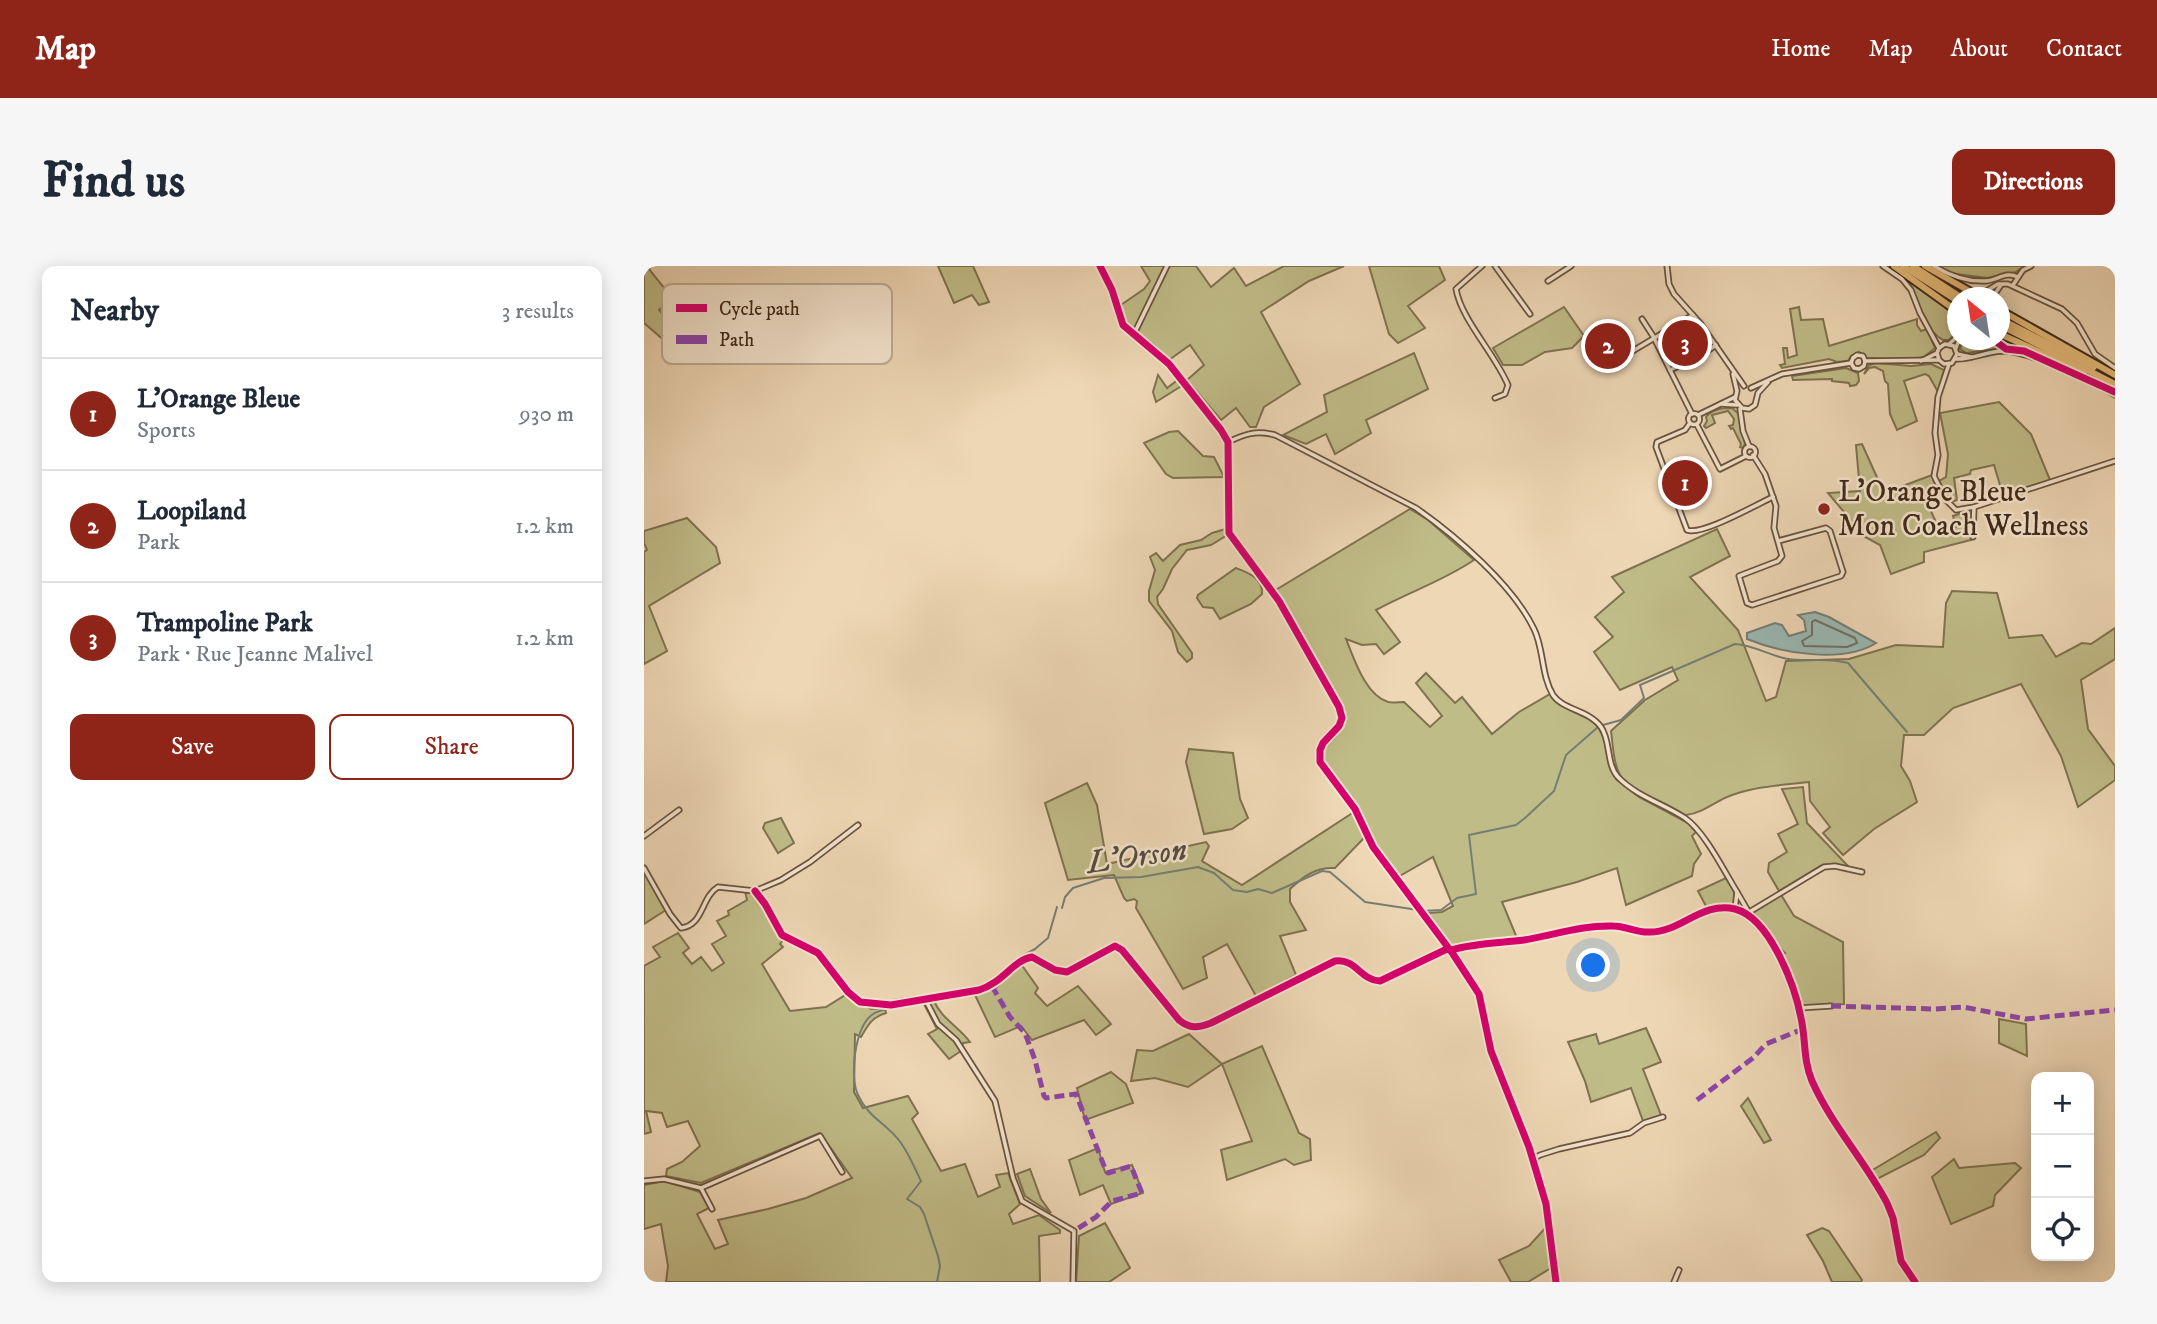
<!DOCTYPE html>
<meta charset="utf-8">
<style>
body{margin:0;font-family:"IM FELL DW Pica",serif;background:#f6f6f7;color:#1f2937}
.controls{position:absolute;right:21px;bottom:21px;display:grid;overflow:hidden;border-radius:14px;box-shadow:0 4px 18px #0003}
.controls button{width:63px;height:63px;display:grid;place-items:center;padding:0;border:0;border-bottom:2px solid #e0e1e3;background:#fff;color:#1f2937;font:35px sans-serif}
.compass{position:absolute;left:1303px;top:21px;width:63px;height:63px;border-radius:50%;background:#fff;box-shadow:0 4px 18px #0003;rotate:330deg}
.you{position:absolute;left:950px;top:700px;width:24px;height:24px;margin:-18px;border:5px solid #fff;border-radius:50%;background:#1a73e8;box-shadow:0 0 0 10px #1a73e833}
.badge{display:grid;place-items:center;width:46px;height:46px;border-radius:50%;background:#8f2418;color:#fff;font-size:23px;font-weight:700}
.pin{position:absolute;translate:-50% -50%;border:4px solid #fff;box-shadow:0 2px 7px #0006}
.list{margin:0;padding:0;list-style:none}
h2{display:flex;justify-content:space-between;align-items:center;height:91px;margin:0;padding:0 28px;font-size:30px}
h2 small{font-size:23px;font-weight:400;color:#747a83}
.list li{display:grid;grid-template-columns:46px 1fr auto;gap:21px;align-items:center;box-sizing:border-box;height:112px;padding:0 28px;border-top:2px solid #e0e1e3}
.list b{display:block;font-size:26px;white-space:nowrap}
.list p{margin:0;font-size:23px;white-space:nowrap;color:#747a83}
.list em{font-size:23px;font-style:normal;color:#747a83}
.actions{display:flex;gap:14px;padding:21px 28px}
.actions a{flex:1;padding:16px 0;border:2px solid #8f2418;border-radius:14px;text-align:center;font-size:24px;color:#8f2418}
.actions .main{background:#8f2418;color:#fff}
.icon{flex:none;width:38px;height:38px;fill:none;stroke:currentColor;stroke-width:2;stroke-linecap:round;stroke-linejoin:round}
.map{position:relative;flex:none;width:1471px;height:1016px;overflow:hidden;border-radius:14px}
header{display:flex;align-items:center;gap:42px;box-sizing:border-box;height:98px;padding:0 35px;background:#8f2418;color:#fff}
header strong{font-size:33px}
nav{display:flex;gap:38px;margin-inline-start:auto;font-size:24px}
.intro{display:flex;align-items:center;justify-content:space-between;box-sizing:border-box;height:168px;padding:0 42px}
h1{margin:0;font-size:49px}
.button{padding:18px 32px;border-radius:14px;background:#8f2418;color:#fff;font-size:24px;font-weight:700}
main{display:flex;gap:42px;padding:0 42px}
aside{flex:1;background:#fff;border-radius:14px;box-shadow:0 4px 18px #0003}
.map>svg:first-child{display:block}
</style>
<header>
<strong>Map</strong>
<nav><a>Home</a><a>Map</a><a>About</a><a>Contact</a></nav>
</header>
<div class="intro"><h1>Find us</h1><a class="button">Directions</a></div>
<main>
<aside>
<h2>Nearby<small>3 results</small></h2>
<ul class="list">
<li><span class="badge">1</span><div><b>L'Orange Bleue</b><p>Sports</p></div><em>930 m</em></li>
<li><span class="badge">2</span><div><b>Loopiland</b><p>Park</p></div><em>1.2 km</em></li>
<li><span class="badge">3</span><div><b>Trampoline Park</b><p>Park · Rue Jeanne Malivel</p></div><em>1.2 km</em></li>
</ul>
<div class="actions"><a class="main">Save</a><a>Share</a></div>
</aside>
<div class="map">
<svg width="1471" height="1016" viewBox="0 0 1471 1016">
<rect width="100%" height="100%" fill="#eed7b5"/>
<filter id="stains"><feTurbulence type="fractalNoise" baseFrequency=".00286" numOctaves="4"/><feColorMatrix values="0 0 0 0 .2 0 0 0 0 .09 0 0 0 0 .02 0 0 0 .5 -.17"/></filter>
<radialGradient id="worn" r=".72"><stop offset=".6" stop-color="#630" stop-opacity="0"/><stop offset="1" stop-color="#630" stop-opacity=".3"/></radialGradient>
<g fill="#c0bc88" stroke="#7f7250" stroke-width="2">
<path d="M0,0H8L5,3L29,33L15,44L36,69L23,77L0,57Z"/>
<path d="M294,0H329L345,36L335,39L328,29L310,37Z"/>
<path d="M497,0H552L567,21L590,2L602,20L640,0H700L665,15L617,46L656,118L620,141L612,161H606L592,142L577,154L543,114L560,99L546,79L525,94L510,79L480,56L474,41L500,23L506,15Z"/>
<path d="M725,0H795L801,14L764,40L781,62L754,77L745,68Z"/>
<path d="M1293,0H1380L1372,6L1343,12L1305,7Z"/>
<path d="M1264,13C1284,27 1313,38 1314,65L1305,74H1299C1279,63 1274,32 1264,13Z"/>
<path d="M920,41L940,70L928,82L901,86L878,99H859L849,82Z"/>
<path d="M1155,41L1157,54L1179,53L1185,80L1273,53V59L1277,65L1283,63L1291,82L1280,91L1263,94L1223,92L1215,86L1207,90L1204,95L1193,96L1185,93L1138,102L1136,99L1141,98L1139,82H1143L1144,92L1153,89L1146,43Z"/>
<path d="M1043,56C1055,59 1063,70 1064,82L1062,84L1059,80L1061,78L1059,76L1056,78L1049,62L1044,64L1042,62L1018,74L1026,92L1023,94L1014,75L1015,72Z"/>
<path d="M1319,74H1349L1359,82L1322,87L1316,83Z"/>
<path d="M770,87L784,123L722,154L727,167L691,188L682,168L662,178L639,169L683,146L680,129Z"/>
<path d="M1232,97L1267,100L1287,98L1300,104L1294,126L1285,110L1281,108L1260,115L1273,155L1253,164L1246,148L1244,118L1241,115L1239,105L1231,101L1225,102L1220,108L1225,99Z"/>
<path d="M1202,102L1214,107L1215,115L1212,119L1206,120L1205,117L1188,115V113L1149,114L1148,110Z"/>
<path d="M514,109L523,122L535,113L539,119L512,136L509,126Z"/>
<path d="M1355,136L1387,168L1406,214L1359,229L1350,199L1327,204L1326,208L1310,212L1313,234L1305,237L1295,215L1302,211L1304,188L1296,147Z"/>
<path d="M1088,142L1096,149L1101,178L1099,182L1096,181L1097,178L1089,162L1087,163L1085,160L1089,159L1090,153L1084,145L1068,149L1071,157L1062,162L1060,160L1063,155L1062,151C1068,143 1078,142 1088,142Z"/>
<path d="M534,165L559,190L570,191L580,211L529,212L522,208L500,177L525,166Z"/>
<path d="M1218,178L1240,227L1288,209L1296,226L1281,232L1296,265L1312,261L1309,250L1327,244V274L1280,286V296L1247,308L1236,279L1221,271L1184,227L1216,225L1212,179Z"/>
<path d="M766,243L784,254L830,294C799,315 765,326 732,344L756,376L740,388L732,378L718,379L702,373C710,392 721,429 744,436C748,437 755,436 760,436L786,461L798,450L772,417L782,407L811,437L818,431L848,468L875,446L906,428L916,437L933,444L952,457L960,472L965,499L972,513L995,531L1044,557L1052,566L1048,570L1057,588L1050,598L1048,610L982,639L973,602L933,616L858,636L873,672L807,680L784,647L798,646L809,640L789,591L754,611L724,567L712,541L681,498L679,484C685,477 697,467 699,459C703,442 643,343 630,325Z"/>
<path d="M43,252L72,281L76,297L5,340L23,385L0,398V286L3,284L0,277V265Z"/>
<path d="M582,263L585,268L567,279L543,284L528,303L519,323L513,331L514,338L548,387V392L543,396L534,386L528,365L505,335V325L511,304L506,291L512,287L519,295L536,279L557,274L568,267Z"/>
<path d="M1073,263L1086,290L1046,311L1094,364L1122,435L1132,431L1142,395L1205,393L1252,379L1299,381L1302,337L1308,325L1353,327L1365,372L1398,369L1412,391L1438,377L1447,378L1471,362V393L1437,414L1444,463L1471,500V514L1434,541L1417,490L1377,418L1309,442L1280,469H1260L1257,500L1266,515L1273,536L1230,563L1199,589L1179,567L1186,561L1166,535L1165,516C1140,519 1115,520 1091,528C1073,533 1061,547 1042,549C1031,550 979,519 975,507C969,496 969,478 967,465L1001,434L1034,414L1028,401L976,424L950,386L969,371L951,351L980,326L968,311Z"/>
<path d="M592,302C605,307 619,312 618,328L607,338L576,353L569,342L559,341L553,332L554,329Z"/>
<path d="M545,483L589,487L596,533L604,552L588,563L560,568L542,496Z"/>
<path d="M443,517L453,539L463,598L562,576L565,580L558,595L598,619L710,546L720,572L691,602C672,601 660,610 646,623V636L662,664L636,670L652,709L612,730L583,678L559,691L563,712L539,723L492,642L493,635L490,633L483,635L480,632L470,609L424,614L401,537Z"/>
<path d="M1159,521L1163,557L1205,601L1191,598L1178,599L1135,625L1124,606L1125,597L1143,586L1134,568L1154,558L1138,523Z"/>
<path d="M137,552L150,577L134,587L119,562L121,557Z"/>
<path d="M0,606L22,644L0,658Z"/>
<path d="M1082,612L1091,626L1089,641L1069,640L1063,642L1054,625Z"/>
<path d="M101,625C123,630 126,656 140,673L136,678L139,681L118,698L146,745L182,741L203,728L227,743L241,742L242,747C228,751 224,759 217,771L211,768L210,826L219,842L264,830L274,847L268,853L297,905L321,898L334,931L356,921L352,909L364,907L376,938L365,948L369,958L395,949L416,964V967L395,970L396,1016H22L24,1000L17,958L0,963V919L20,915L56,926L65,942L53,948L71,983L84,978L74,954L124,943L162,932L208,912L176,867L57,917L22,910L23,903L38,896L56,880L44,855L23,861L18,847L2,845L7,866L0,868V700L16,691L9,681L34,667L45,682L39,687L48,698L57,691L68,705L80,697L68,678L82,670L73,655L85,649L84,645L103,634Z"/>
<path d="M1136,627L1150,650L1199,676L1200,738L1158,740L1139,688L1141,687L1131,678L1108,645Z"/>
<path d="M377,698L394,722L391,727L403,740L434,720L467,758L452,769L440,754L388,774L377,760L351,771L331,729L353,721Z"/>
<path d="M290,735C297,752 315,761 326,776L319,777L317,785L305,793L284,768L293,763L279,736Z"/>
<path d="M1355,753L1382,758L1383,790L1355,777Z"/>
<path d="M1002,762L1017,796L999,803L1017,849L999,855L987,822L947,836L941,815L924,776L952,768L955,778Z"/>
<path d="M545,768L578,798L618,780L655,867L666,873L667,894L650,899L641,893L583,914L577,884L608,875L578,798L544,821L511,812L487,815L493,784L509,785Z"/>
<path d="M467,806L482,818L489,837L441,854L433,822Z"/>
<path d="M1104,832L1127,874L1120,877L1097,840Z"/>
<path d="M1292,866L1296,872L1280,889L1233,913L1227,905Z"/>
<path d="M454,882L461,906L488,899L499,927L467,938L459,919L436,929L425,894Z"/>
<path d="M1310,893L1315,902L1371,897L1377,902L1351,929L1349,940L1307,958L1288,911Z"/>
<path d="M386,903L397,933L407,947L381,930L373,908Z"/>
<path d="M461,957L486,1002L465,1016H432L435,970Z"/>
<path d="M904,959L907,1002L884,1016H867L855,994L885,980Z"/>
<path d="M1178,962L1185,965L1218,1014L1217,1016H1188L1179,995L1163,969Z"/>
</g>
<path fill="#9ab8b3" stroke="#757e75" stroke-width="2" d="M1171,346L1185,351L1232,377C1199,398 1137,387 1103,373V367L1131,357L1138,359L1145,370L1162,365L1160,354L1154,349Z"/>
<g fill="none" stroke-linecap="round" stroke-linejoin="round">
<path stroke="#6c7066" stroke-width="2" d="M1171,354L1211,372L1213,377L1203,381L1160,380L1158,375L1168,369V356Z"/>
<g stroke="#757e75" stroke-width="2">
<path d="M959,459L977,454L1000,432L996,419L1091,378C1110,379 1126,390 1144,393C1164,396 1184,391 1204,397L1263,466"/>
<path d="M418,642L421,631L429,622L460,612L497,611L554,601L570,607L589,624L603,626L614,623L628,627L678,605L686,606L721,636L774,644"/>
<path d="M779,645L797,644L813,632L832,628L825,569L872,559L881,552L910,525L922,489L954,461"/>
<path d="M293,1016L296,1000L294,990L280,948L276,941L263,933L277,915C271,903 265,888 257,877C244,858 225,853 214,829C205,810 211,760 229,748C235,744 244,743 250,741L249,734L295,727L297,728L347,717L371,694L391,683L404,672L413,641"/>
</g>
<defs>
<g id="minor">
<path d="M838,0L812,23C817,53 851,88 864,119L861,128L851,132"/>
<path d="M851,0L886,48"/>
<path d="M1023,0L1025,18L1030,28L1056,57L1100,120"/>
<path d="M1239,0L1258,13L1267,24L1276,47L1295,82"/>
<path d="M1290,0C1306,10 1323,16 1342,15C1354,14 1362,5 1374,11"/>
<path d="M904,15L927,0"/>
<path d="M1369,19L1379,4L1387,0"/>
<path d="M1339,27L1354,18H1364L1418,43L1433,57L1451,88L1471,102"/>
<path d="M1318,32C1327,24 1336,23 1345,32"/>
<path d="M1348,32L1357,19"/>
<path d="M998,53L1009,70L1048,148"/>
<path d="M490,68L523,0"/>
<path d="M1305,78L1314,70"/>
<path d="M1312,82L1315,74"/>
<path d="M1313,88L1327,91"/>
<path d="M982,89L1049,49"/>
<path d="M1311,93C1328,94 1343,85 1359,85C1389,86 1432,111 1461,123L1471,129"/>
<path d="M1221,95L1295,94"/>
<path d="M1277,95L1293,87L1295,82L1301,78L1310,80L1313,88L1308,97L1300,98L1295,94L1293,87"/>
<path d="M1207,97L1210,102L1215,103L1220,100L1221,95"/>
<path d="M1207,97L1209,92L1213,89L1219,90L1221,95"/>
<path d="M1305,98L1294,131L1291,167L1294,189L1290,210L1302,234L1312,244L1330,241L1471,195"/>
<path d="M1026,104L1055,91L1072,79"/>
<path d="M1089,108L1093,125L1091,134L1098,142L1105,143L1111,139L1114,127L1124,116"/>
<path d="M1107,122L1138,108L1207,97"/>
<path d="M1077,138L1093,139"/>
<path d="M1096,143L1099,165L1105,180"/>
<circle cx="1050" cy="153" r="5.5"/>
<path d="M1054,149L1091,131"/>
<path d="M1046,157L1041,164L1013,176L1012,181L1043,264C1058,270 1113,238 1129,231"/>
<path d="M1053,159L1076,203L1102,190"/>
<path d="M584,176C601,168 612,164 631,169L772,242C812,270 869,319 890,363C900,383 897,409 909,429C919,444 945,444 957,461C967,475 962,498 974,511C992,530 1020,538 1041,552C1061,566 1080,605 1093,626"/>
<circle cx="1106" cy="186" r="5.5"/>
<path d="M1109,189L1121,208L1132,240L1130,262L1138,290L1134,295L1095,310L1103,337L1108,339L1197,310L1199,306L1186,265L1182,262L1134,275"/>
<path d="M1329,271L1330,241"/>
<path d="M0,570L35,544"/>
<path d="M111,625L137,614L166,596L214,559"/>
<path d="M1091,643L1093,626L1104,645"/>
<path d="M1102,648L1180,601L1191,600L1218,606"/>
<path d="M805,683L958,661C978,659 997,670 1017,665C1043,659 1063,636 1092,644C1126,653 1153,723 1158,755C1161,777 1160,797 1170,818C1190,860 1221,896 1243,937L1249,952L1257,995L1271,1016"/>
<path d="M281,733L294,758L312,774L351,835L369,912L378,935L430,965L429,1016"/>
<path d="M1155,742L1187,740"/>
<path d="M889,893L896,889L915,883L986,867L1000,857L1019,851"/>
<path d="M0,915L20,913L57,922L176,870L198,906"/>
<path d="M57,922L68,943"/>
<path d="M1030,1016L1035,1004"/>
</g>
<g id="tertiary">
<path d="M456,0L468,24L479,59L525,98L577,164L584,176L585,267L635,335L695,441L698,452L695,460L679,477L676,484V496L711,543L729,581L809,688L835,728L847,785L885,881L902,938L912,1016"/>
<path d="M0,602L26,648L37,662C60,659 57,631 74,621L111,625C123,637 126,653 136,666C144,677 162,678 173,687C190,700 195,725 215,735C233,744 327,729 347,721C361,714 369,694 384,691C398,689 405,705 418,706C433,707 455,685 471,680L478,684L535,754C546,763 554,762 567,757L691,695C712,692 716,714 736,715L805,683"/>
</g>
<g id="trunk">
<path d="M1250,0L1314,46"/>
<path d="M1259,0L1312,34"/>
<path d="M1269,0L1315,30"/>
<path d="M1281,0L1327,26"/>
<path d="M1356,44L1471,109"/>
<path d="M1356,53L1450,101"/>
<path d="M1356,59L1471,118"/>
<path d="M1356,68L1440,106"/>
</g>
</defs>
<use href="#minor" stroke="#6a5440" stroke-width="7"/>
<use href="#tertiary" stroke="#6a5440" stroke-width="7"/>
<use href="#trunk" stroke="#3e2819" stroke-width="10"/>
<use href="#minor" stroke="#f4e5cf" stroke-width="3.5"/>
<use href="#tertiary" stroke="#f4e5cf" stroke-width="3.5"/>
<use href="#trunk" stroke="#e7bc7a" stroke-width="6"/>
<g stroke="#8e44ad" stroke-width="5" stroke-dasharray="10 5" stroke-linecap="butt">
<path d="M348,720L366,751L381,767L391,794L400,830L402,832L432,828L462,905L464,907L487,900L498,927L468,935L452,951L430,965"/>
<path d="M1187,740L1291,743L1319,741L1382,753L1471,744"/>
<path d="M1053,834L1109,792L1122,778L1159,763"/>
</g>
<defs>
<g id="cycleway">
<path d="M456,0L468,24L479,59L525,98L577,164L584,176L585,267L635,335L695,441L698,452L695,460L679,477L676,484V496L711,543L729,581L809,688L835,728L847,785L885,881L902,938L912,1016"/>
<path d="M1350,74L1362,83L1380,85L1471,126"/>
<path d="M111,625L121,638L138,669L174,687L204,726L216,736L247,739L335,724C359,717 369,694 388,691L411,704L423,706L471,680L478,684L535,754C546,763 554,762 567,757L691,695C712,692 716,714 736,715L803,683L807,684C831,677 856,677 880,674C909,669 940,659 969,660C982,660 993,667 1006,666C1037,666 1058,635 1091,643C1126,652 1151,720 1157,752C1162,774 1159,794 1168,815C1187,858 1221,895 1243,937L1249,952L1257,995L1271,1016"/>
</g>
</defs>
<use href="#cycleway" stroke="#f4e5cf" stroke-width="11"/>
<use href="#cycleway" stroke="#d6006c" stroke-width="7"/>
</g>
<circle fill="#8f2418" stroke="#f4e5cf" stroke-width="2.5" cx="1180" cy="243" r="7"/>
<g text-anchor="middle" dominant-baseline="central" stroke-width="5" stroke-linejoin="round" paint-order="stroke">
<g font-size="30" fill="#3e2819" stroke="#f4e5cf" text-anchor="start">
<text x="1194" y="226">L'Orange Bleue<tspan x="1194" dy="34">Mon Coach Wellness</tspan></text>
</g>
<g font-size="32" font-style="italic" fill="#554c40" stroke="#f4e5cf">
<text transform="translate(493 591) rotate(-8)">L’Orson</text>
</g>
</g>
<rect x="18" y="18" width="230" height="80" rx="10" fill="#f4e5cf" stroke="#bdac98" stroke-width="2"/>
<rect x="32" y="38" width="31" height="8" fill="#d6006c"/>
<rect x="32" y="69" width="31" height="9" fill="#8e44ad"/>
<g font-size="19" fill="#3e2819">
<text x="75" y="49">Cycle path</text>
<text x="75" y="80">Path</text>
</g>
<rect width="100%" height="100%" filter="url(#stains)"/>
<rect width="100%" height="100%" fill="url(#worn)"/>
</svg>
<div class="controls">
<button>+</button>
<button>−</button>
<button><svg class="icon" aria-label="locate" viewBox="0 0 24 24"><circle cx="12" cy="12" r="6"/><path d="M12 2v4M12 18v4M2 12h4M18 12h4"/></svg></button>
</div>
<svg class="compass" viewBox="-18 -18 36 36"><path d="M0-13l5 13h-10z" fill="#e53935"/><path d="M0 13l5-13h-10z" fill="#747a83"/></svg>
<div class="you"></div>
<div class="pin badge" style="left:1041px;top:217px">1</div>
<div class="pin badge" style="left:964px;top:80px">2</div>
<div class="pin badge" style="left:1041px;top:77px">3</div>
</div>
</main>
